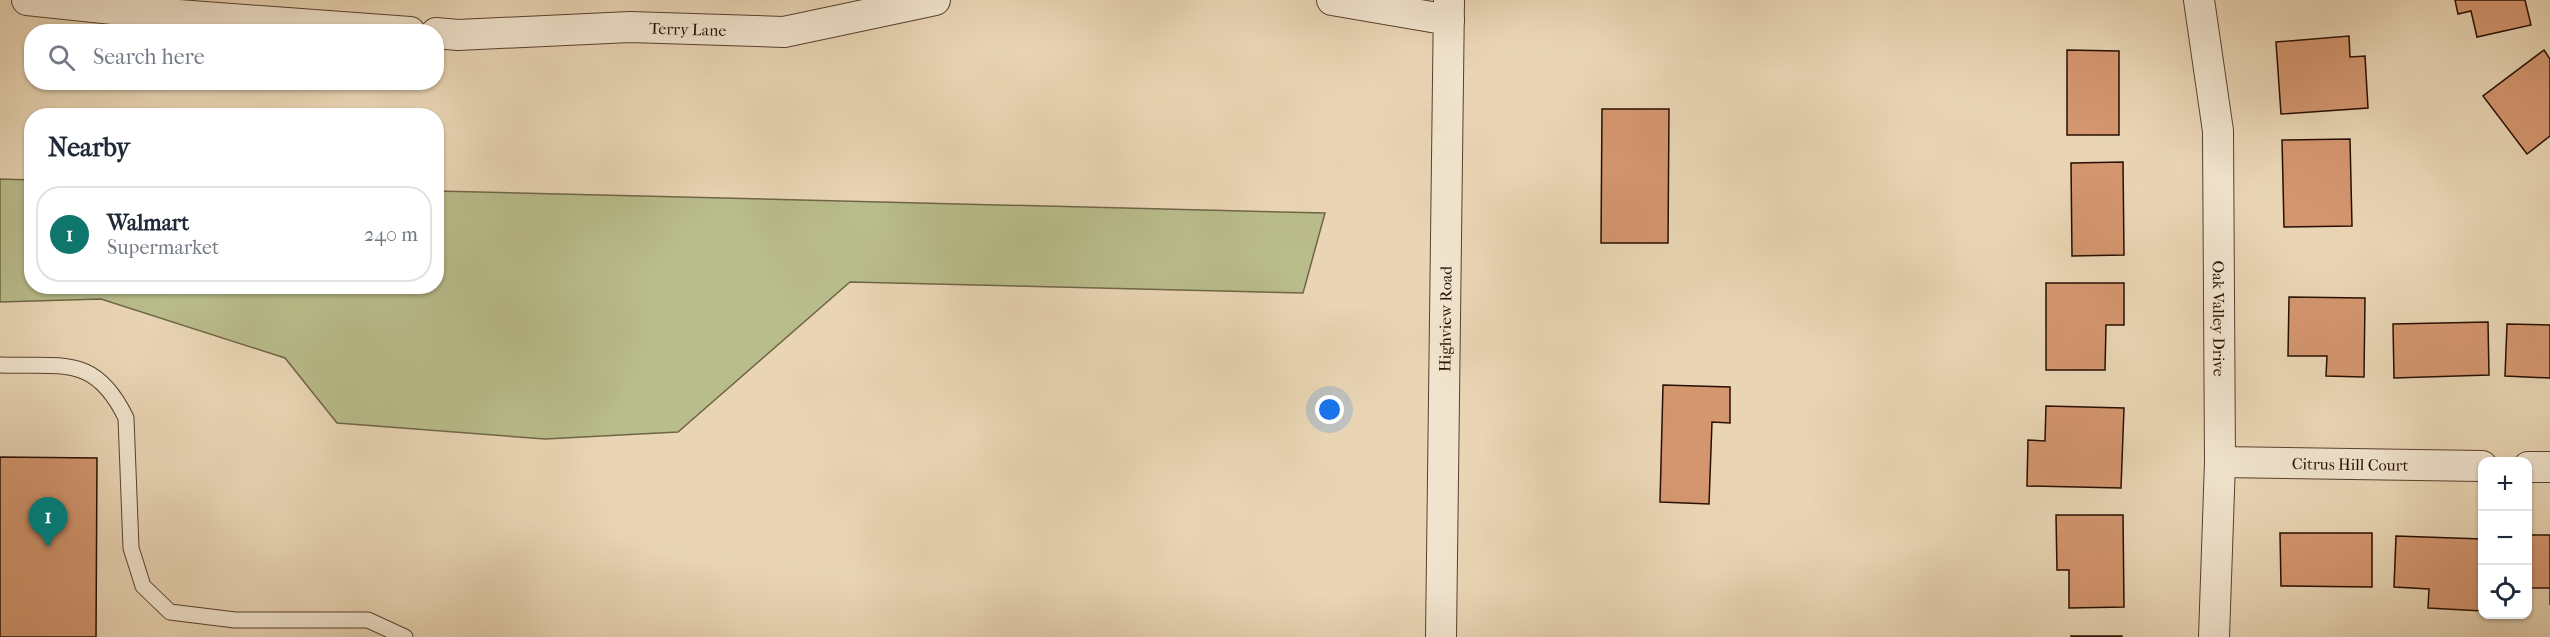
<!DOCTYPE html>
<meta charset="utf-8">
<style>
body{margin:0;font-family:"IM FELL French Canon",serif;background:#f6f6f7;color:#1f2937}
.controls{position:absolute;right:18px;bottom:18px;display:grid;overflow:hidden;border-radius:12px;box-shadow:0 2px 4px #0004}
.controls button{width:54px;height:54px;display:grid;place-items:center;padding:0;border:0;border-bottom:2px solid #e0e1e3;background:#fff;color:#1f2937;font:30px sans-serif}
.you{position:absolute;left:1330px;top:410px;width:21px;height:21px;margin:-15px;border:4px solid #fff;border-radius:50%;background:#1a73e8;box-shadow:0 0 0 9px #1a73e833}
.badge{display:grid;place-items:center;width:39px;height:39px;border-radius:50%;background:#0f766e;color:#fff;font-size:20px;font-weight:700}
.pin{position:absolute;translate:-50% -50px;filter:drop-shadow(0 2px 3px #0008)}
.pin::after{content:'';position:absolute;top:32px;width:21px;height:18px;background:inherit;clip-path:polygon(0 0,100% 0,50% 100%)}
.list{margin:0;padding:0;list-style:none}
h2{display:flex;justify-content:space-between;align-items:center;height:78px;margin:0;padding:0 24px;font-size:26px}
h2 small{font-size:20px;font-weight:400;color:#747a83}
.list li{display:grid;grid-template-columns:39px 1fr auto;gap:18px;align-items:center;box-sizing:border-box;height:96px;margin:0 12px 12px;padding:0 12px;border:2px solid #e0e1e3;border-radius:24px}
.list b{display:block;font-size:22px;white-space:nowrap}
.list p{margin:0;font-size:20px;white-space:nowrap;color:#747a83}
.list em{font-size:20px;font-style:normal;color:#747a83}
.icon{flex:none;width:33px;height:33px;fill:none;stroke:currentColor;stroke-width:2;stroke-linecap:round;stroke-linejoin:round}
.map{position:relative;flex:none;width:2550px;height:637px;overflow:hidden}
.search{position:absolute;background:#fff;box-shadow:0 2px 4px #0004;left:24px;top:24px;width:420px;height:66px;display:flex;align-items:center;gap:15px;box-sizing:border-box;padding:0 21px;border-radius:24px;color:#747a83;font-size:22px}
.panel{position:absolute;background:#fff;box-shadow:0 2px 4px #0004;left:24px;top:108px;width:420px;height:186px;border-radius:24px}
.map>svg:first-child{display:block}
</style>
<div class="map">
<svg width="2550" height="637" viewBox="0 0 2550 637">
<rect width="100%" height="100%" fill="#e9d5b4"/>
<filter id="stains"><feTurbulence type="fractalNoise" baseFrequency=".00333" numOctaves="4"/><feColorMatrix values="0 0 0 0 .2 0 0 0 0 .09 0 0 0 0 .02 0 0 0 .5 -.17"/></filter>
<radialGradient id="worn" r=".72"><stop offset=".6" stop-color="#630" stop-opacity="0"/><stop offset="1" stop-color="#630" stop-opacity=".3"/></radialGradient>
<path fill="#b9bc8b" stroke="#706646" stroke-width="1.5" d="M0,179L31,180L32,286H436L437,191L1325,213L1303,293L850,282L678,432L545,439L337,423L285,358L101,299L0,302Z"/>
<g fill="#d4966f" stroke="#270f02" stroke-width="1.5">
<path d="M2455,0H2525L2531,25L2477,37L2471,11L2458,14Z"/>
<path d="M2349,36L2350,57L2365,56L2368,108L2281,114L2276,42Z"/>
<path d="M2067,50L2119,51V135H2067Z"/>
<path d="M2544,50L2550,59V136L2527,154L2483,96Z"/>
<path d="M1602,109H1669L1668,243H1601Z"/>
<path d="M2350,139L2352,226L2284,227L2282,140Z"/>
<path d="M2123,162L2124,255L2072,256L2071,163Z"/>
<path d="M2046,283H2124V325H2106L2105,370H2046Z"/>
<path d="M2289,297L2365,298L2364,377L2326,376L2327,356H2288Z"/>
<path d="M2488,322L2489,375L2394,378L2393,324Z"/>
<path d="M2507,324L2550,325V378L2505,376Z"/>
<path d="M1663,385L1730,387V423L1712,422L1709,504L1660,502Z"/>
<path d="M2046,406L2124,408L2121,488L2027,486L2028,440L2045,441Z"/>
<path d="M0,457L97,458L96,637H0Z"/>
<path d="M2056,515H2123L2124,607L2069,608V570H2057Z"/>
<path d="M2280,533H2372V587L2281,586Z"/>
<path d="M2528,535H2550V605V588H2528Z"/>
<path d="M2396,536L2482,539V611L2428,608L2429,589L2394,587Z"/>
<rect x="2071" y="636" width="51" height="1"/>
</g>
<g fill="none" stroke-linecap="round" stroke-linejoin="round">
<defs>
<path id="lane" d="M0,365C62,367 95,354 126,418L131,548L143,586L170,612L235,620H368L405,637"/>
<g id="street">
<path d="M27,0L151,13L410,32"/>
<path d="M1332,0L1449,20"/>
<path id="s1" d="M2199,0L2218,131L2220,462L2214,637"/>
<path id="s2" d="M436,33L458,35L630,27L784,32L935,0"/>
<path id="s3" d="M2220,462L2482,466"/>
<path d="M2528,467H2550"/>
<path id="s4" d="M1441,637L1449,0"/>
</g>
</defs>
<use href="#lane" stroke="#58402e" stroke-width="17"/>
<use href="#street" stroke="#58402e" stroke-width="32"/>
<use href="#lane" stroke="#f1e4ce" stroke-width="15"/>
<use href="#street" stroke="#f1e4ce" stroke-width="30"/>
</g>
<g text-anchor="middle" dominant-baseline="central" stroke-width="4.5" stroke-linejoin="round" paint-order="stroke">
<g font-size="16" fill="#270f02" stroke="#f1e4ce">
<text stroke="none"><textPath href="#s2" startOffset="252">Terry Lane</textPath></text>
<text stroke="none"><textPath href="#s1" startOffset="320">Oak Valley Drive</textPath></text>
<text stroke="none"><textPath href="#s4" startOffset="318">Highview Road</textPath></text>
<text stroke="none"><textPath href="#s3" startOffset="130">Citrus Hill Court</textPath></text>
</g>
</g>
<rect width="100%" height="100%" filter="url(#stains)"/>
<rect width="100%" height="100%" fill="url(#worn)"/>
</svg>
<div class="controls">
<button>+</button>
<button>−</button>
<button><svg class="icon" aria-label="locate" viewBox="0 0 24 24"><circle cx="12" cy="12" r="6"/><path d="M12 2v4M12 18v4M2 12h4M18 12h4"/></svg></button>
</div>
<div class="you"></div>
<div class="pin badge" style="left:48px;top:547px">1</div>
<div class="search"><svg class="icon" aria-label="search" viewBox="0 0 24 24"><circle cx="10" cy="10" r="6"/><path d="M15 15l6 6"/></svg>Search here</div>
<section class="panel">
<h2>Nearby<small></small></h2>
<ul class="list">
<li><span class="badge">1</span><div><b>Walmart</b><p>Supermarket</p></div><em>240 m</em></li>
</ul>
</section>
</div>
